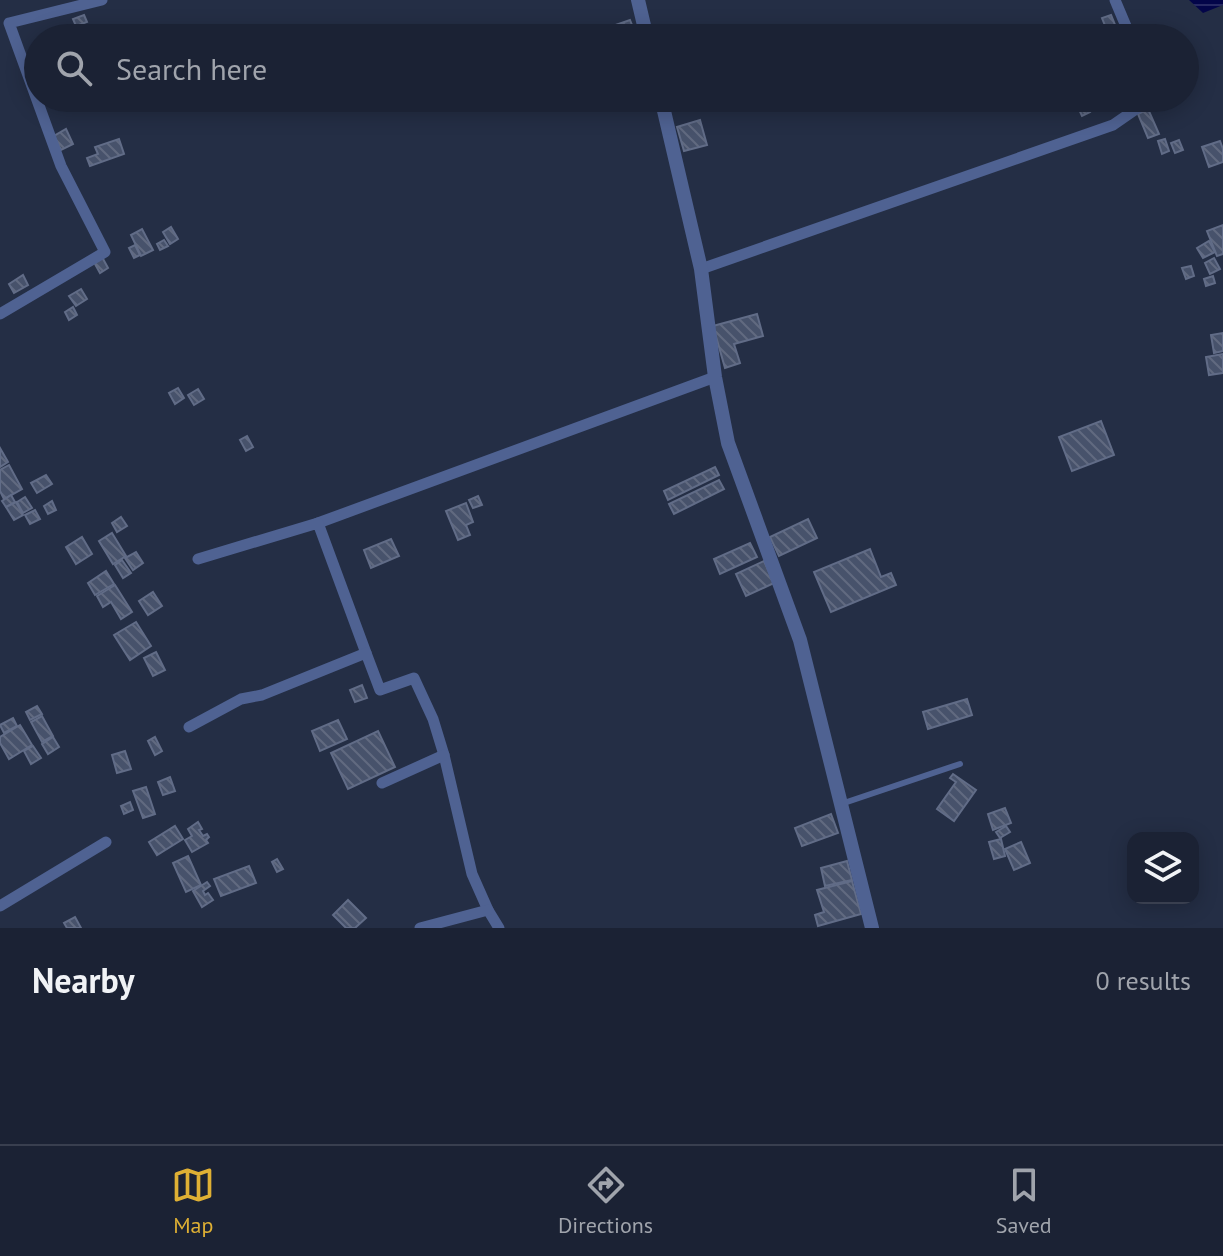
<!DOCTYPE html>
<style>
body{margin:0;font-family:"PT Sans",sans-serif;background:#242a3c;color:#f1f3f6}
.controls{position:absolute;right:24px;bottom:24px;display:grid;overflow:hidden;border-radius:16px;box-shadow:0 4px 20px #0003}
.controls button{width:72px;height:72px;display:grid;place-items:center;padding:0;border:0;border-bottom:2px solid #393f4f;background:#1b2234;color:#f1f3f6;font:40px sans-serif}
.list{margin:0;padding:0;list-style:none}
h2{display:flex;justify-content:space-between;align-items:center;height:104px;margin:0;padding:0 32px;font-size:34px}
h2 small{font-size:26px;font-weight:400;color:#a0a4ac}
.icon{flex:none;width:44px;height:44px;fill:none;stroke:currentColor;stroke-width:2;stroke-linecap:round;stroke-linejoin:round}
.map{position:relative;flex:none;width:1223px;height:928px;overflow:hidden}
.search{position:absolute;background:#1b2234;box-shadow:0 4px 20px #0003;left:24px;right:24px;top:24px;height:88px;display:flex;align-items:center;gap:20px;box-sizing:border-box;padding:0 28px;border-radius:44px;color:#a0a4ac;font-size:30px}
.sheet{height:216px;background:#1b2234}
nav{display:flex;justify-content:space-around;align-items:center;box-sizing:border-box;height:112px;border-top:2px solid #393f4f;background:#1b2234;font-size:22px;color:#a0a4ac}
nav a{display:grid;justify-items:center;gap:4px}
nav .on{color:#dfb034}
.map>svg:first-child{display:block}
</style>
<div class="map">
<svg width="1223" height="928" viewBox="0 0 1223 928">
<defs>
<pattern id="water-rules" width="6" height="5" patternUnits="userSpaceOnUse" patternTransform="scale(2)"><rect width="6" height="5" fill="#030549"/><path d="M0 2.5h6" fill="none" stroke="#272963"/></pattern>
<pattern id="building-back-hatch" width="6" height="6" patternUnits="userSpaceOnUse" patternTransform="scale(2)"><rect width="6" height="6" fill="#47526b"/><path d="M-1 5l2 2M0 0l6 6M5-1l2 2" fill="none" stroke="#616a80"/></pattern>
</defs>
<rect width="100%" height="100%" fill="#242e45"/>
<path fill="url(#water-rules)" d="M1189,0H1223V5L1203,13Z"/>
<g fill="url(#building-back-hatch)" stroke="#616c87" stroke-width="2">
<path d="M84,15L87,22L76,26L73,19Z"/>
<path d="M1111,15L1120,37L1119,38H1110L1102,18Z"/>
<path d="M630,20L636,35L628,38H610L607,28Z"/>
<path d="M1107,31L1110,38H1090Z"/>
<path d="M603,32L604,38H583Z"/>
<path d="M38,55V80L29,58Z"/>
<path d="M1085,102L1090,112L1082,116L1077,105Z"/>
<path d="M1148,109L1159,134L1148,138L1138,114Z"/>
<path d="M700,120L707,145L684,151L677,127Z"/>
<path d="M66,129L73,144L61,150L54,136Z"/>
<path d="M119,139L124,154L90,166L87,158L98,154L95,147Z"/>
<path d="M1165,139L1169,151L1162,154L1158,141Z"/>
<path d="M1179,140L1183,150L1175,153L1171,143Z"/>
<path d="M1220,141L1223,149V162L1209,167L1202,147Z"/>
<path d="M1223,225V254L1217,256L1207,231Z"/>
<path d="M171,227L178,239L170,244L163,232Z"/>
<path d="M142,229L153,250L141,256L131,235Z"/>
<path d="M164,240L168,246L160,250L157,244Z"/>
<path d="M1209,241L1215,252L1203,258L1197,248Z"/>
<path d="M135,245L140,255L134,258L129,248Z"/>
<path d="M102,257L108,268L100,273L94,262Z"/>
<path d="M1214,258L1220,269L1210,274L1205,263Z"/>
<path d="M1191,266L1194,276L1186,279L1182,268Z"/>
<path d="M23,275L28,285L14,293L9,284Z"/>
<path d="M1213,276L1215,283L1206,286L1204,279Z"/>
<path d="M81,289L87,299L76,306L69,296Z"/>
<path d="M73,307L77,315L69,320L65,312Z"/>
<path d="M757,314L763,336L734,344L740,363L725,368L713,326Z"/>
<path d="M1223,333V351L1214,353L1211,335Z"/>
<path d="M1223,354V373L1209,375L1206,357Z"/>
<path d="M178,388L184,398L175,404L169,393Z"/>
<path d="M198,389L204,399L194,405L188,395Z"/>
<path d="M1101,421L1114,455L1072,471L1059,437Z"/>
<path d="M247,436L253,447L246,451L240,440Z"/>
<path d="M0,448L8,462L0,467Z"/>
<path d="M9,465L22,489L4,499L0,491V470Z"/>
<path d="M715,467L719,475L668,500L664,491Z"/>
<path d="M46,475L52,484L37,493L31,483Z"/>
<path d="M719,480L724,489L674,514L669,504Z"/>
<path d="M11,495L15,502L6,507L2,501Z"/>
<path d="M478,496L482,505L473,508L469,500Z"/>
<path d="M25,497L32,508L23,513L17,502Z"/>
<path d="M52,501L56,510L48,514L44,506Z"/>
<path d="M16,502L23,515L14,520L6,507Z"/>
<path d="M466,503L473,522L466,525L470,535L458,540L446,511Z"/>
<path d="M35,510L40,519L30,524L25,515Z"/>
<path d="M121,517L127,526L117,532L112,523Z"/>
<path d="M808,519L817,538L779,556L770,537Z"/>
<path d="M112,533L126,556L113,564L99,541Z"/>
<path d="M82,537L92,554L76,564L66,547Z"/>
<path d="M391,539L399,556L371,568L364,550Z"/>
<path d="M750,543L757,557L720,574L714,559Z"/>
<path d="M870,549L881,577L891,573L896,585L831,612L814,572Z"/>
<path d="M136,552L143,563L133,570L125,558Z"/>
<path d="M122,560L131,573L123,578L115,565Z"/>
<path d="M764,561L774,583L746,596L736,574Z"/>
<path d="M106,571L114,584L95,595L88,583Z"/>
<path d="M115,585L132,612L121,619L111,602L103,607L97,596Z"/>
<path d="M153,592L162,606L148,615L139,601Z"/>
<path d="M136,622L151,646L130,660L114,635Z"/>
<path d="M156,652L165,670L153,676L144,658Z"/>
<path d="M362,685L367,698L355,702L350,690Z"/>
<path d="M967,699L972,715L928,729L923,712Z"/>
<path d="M37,706L42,714L30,720L26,712Z"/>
<path d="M42,716L53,736L42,742L31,722Z"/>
<path d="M13,718L17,726L4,733L0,725Z"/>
<path d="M338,720L347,739L320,751L312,731Z"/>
<path d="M20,725L32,745L9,759L0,743V737Z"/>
<path d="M378,731L395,767L348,789L331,753Z"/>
<path d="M53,737L59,747L48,754L42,744Z"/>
<path d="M155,737L162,751L155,755L148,741Z"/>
<path d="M33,746L41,758L31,764L24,751Z"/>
<path d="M125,751L131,769L117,773L112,755Z"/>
<path d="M953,774L976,790L954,821L937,809L956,782L950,778Z"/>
<path d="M170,777L175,791L163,795L158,782Z"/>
<path d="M146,787L155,814L143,818L133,791Z"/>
<path d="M130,802L133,810L124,814L121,806Z"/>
<path d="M1005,808L1011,823L993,830L988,814Z"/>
<path d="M831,814L838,833L802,846L795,828Z"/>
<path d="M198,822L202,829L199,830L203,836L207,834L209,837L206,840L208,843L192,852L185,840L192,836L188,829Z"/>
<path d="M175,826L183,839L157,855L149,842Z"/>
<path d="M1006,826L1010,832L1000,838L996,832Z"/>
<path d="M1001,839L1005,856L994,859L989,842Z"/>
<path d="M1021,842L1030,863L1014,870L1005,849Z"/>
<path d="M188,856L201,885L186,892L173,863Z"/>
<path d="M277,859L283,869L277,872L272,862Z"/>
<path d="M847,861L852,880L825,886L821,868Z"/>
<path d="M249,866L256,883L221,896L214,879Z"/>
<path d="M852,881L861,914L818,926L815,915L824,912L817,890Z"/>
<path d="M207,882L210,886L203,891L205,895L208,893L213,900L202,907L193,891Z"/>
<path d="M348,900L366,918L355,928H346L333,915Z"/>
<path d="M75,917L81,928H67L64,923Z"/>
</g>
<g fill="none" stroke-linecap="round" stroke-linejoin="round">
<path stroke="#4f6292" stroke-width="6" d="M841,804L960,764"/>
<g stroke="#4f6292" stroke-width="11">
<path d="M1115,0L1131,38"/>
<path d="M701,269L1113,125L1152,98"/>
<path d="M0,314L105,252L61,166L9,23L102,0"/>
<path d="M318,523L715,377"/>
<path d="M198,559L318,523L366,653"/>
<path d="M189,727L241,699L262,695L366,653L380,690L414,678L433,719L444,755L472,874L488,910L499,928"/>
<path d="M382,783L444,755"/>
<path d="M0,906L106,842"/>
<path d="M420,928L488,910"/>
</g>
<g stroke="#4f6292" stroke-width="14">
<path d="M638,0L647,38"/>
<path d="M661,98L701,269L715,377L728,443L800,640L872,928"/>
</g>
</g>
</svg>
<div class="controls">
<button><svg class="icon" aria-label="layers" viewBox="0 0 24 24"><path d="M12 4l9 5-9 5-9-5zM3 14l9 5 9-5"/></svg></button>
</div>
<div class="search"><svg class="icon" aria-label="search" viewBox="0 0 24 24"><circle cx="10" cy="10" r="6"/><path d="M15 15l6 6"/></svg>Search here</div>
</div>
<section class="sheet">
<h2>Nearby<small>0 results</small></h2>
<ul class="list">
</ul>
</section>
<nav>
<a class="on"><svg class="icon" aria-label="map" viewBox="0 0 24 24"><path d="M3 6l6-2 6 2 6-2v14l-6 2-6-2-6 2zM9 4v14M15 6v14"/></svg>Map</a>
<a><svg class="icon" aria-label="directions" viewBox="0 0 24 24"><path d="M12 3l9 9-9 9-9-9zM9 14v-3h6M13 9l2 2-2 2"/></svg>Directions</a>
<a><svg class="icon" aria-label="saved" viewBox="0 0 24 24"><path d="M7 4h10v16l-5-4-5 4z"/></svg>Saved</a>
</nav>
